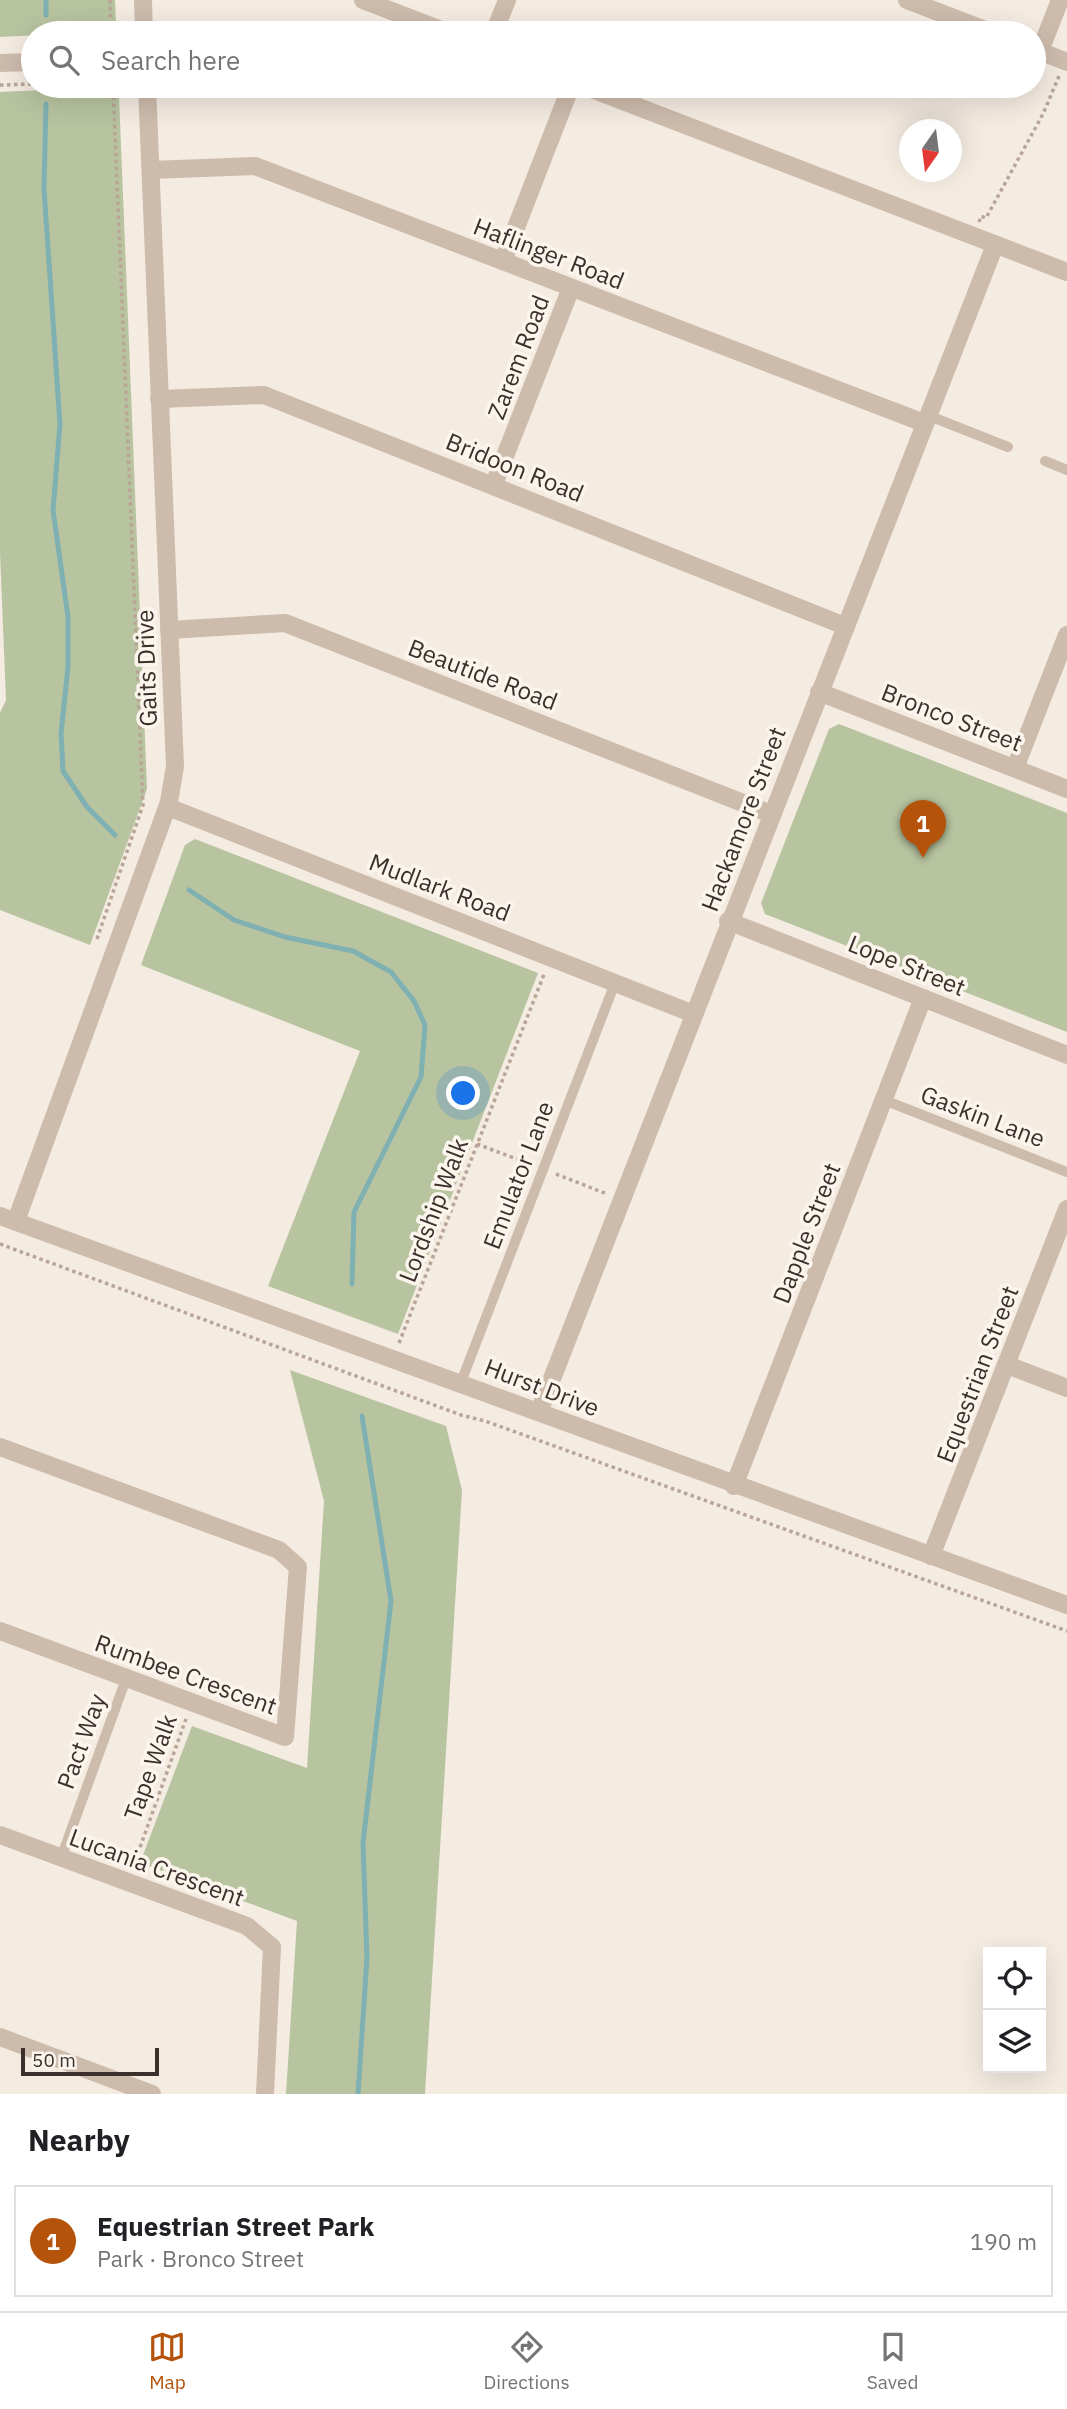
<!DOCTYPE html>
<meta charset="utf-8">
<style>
body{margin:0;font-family:"IBM Plex Sans",sans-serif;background:#f2f2f2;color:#202124}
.controls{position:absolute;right:21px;bottom:21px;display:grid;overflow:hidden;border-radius:0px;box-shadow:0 7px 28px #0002}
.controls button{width:63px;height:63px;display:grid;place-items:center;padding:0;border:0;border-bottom:2px solid #e0e0e0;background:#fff;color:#202124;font:35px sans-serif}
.compass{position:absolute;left:899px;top:119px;width:63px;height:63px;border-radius:50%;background:#fff;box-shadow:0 7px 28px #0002;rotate:194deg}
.scale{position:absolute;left:21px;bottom:18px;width:138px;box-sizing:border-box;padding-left:7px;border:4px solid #3b302b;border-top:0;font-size:19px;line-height:24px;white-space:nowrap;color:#3b302b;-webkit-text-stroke:5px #fbf5ee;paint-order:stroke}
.you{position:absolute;left:464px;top:1094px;width:24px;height:24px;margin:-18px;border:5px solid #fff;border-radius:50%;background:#1a73e8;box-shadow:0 0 0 10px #1a73e833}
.badge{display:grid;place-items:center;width:46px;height:46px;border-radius:50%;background:#b45309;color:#fff;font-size:23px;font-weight:700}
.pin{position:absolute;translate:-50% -58px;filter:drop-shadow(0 2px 4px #0008)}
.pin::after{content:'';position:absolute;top:37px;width:24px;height:21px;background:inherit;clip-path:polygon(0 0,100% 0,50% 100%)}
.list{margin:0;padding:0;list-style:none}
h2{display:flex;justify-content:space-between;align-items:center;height:91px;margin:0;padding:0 28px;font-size:30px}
h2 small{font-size:23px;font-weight:400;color:#757577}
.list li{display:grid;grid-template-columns:46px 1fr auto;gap:21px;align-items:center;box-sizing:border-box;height:112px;margin:0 14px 14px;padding:0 14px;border:2px solid #e0e0e0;border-radius:0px}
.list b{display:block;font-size:26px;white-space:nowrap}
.list p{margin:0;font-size:23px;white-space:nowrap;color:#757577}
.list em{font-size:23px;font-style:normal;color:#757577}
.icon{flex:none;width:38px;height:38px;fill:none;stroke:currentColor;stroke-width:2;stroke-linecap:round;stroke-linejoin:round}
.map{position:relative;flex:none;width:1067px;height:2094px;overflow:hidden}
.search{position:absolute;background:#fff;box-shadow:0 7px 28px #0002;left:21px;right:21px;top:21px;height:77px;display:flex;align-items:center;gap:18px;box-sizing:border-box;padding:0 24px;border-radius:38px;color:#757577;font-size:26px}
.sheet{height:217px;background:#fff}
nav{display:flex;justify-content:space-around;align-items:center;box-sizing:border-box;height:98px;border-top:2px solid #e0e0e0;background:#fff;font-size:19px;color:#757577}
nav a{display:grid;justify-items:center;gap:4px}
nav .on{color:#b45309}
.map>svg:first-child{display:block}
</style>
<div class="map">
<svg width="1067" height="2094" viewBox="0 0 1067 2094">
<rect width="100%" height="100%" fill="#f4ebe1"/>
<g fill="#b8c4a0">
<path d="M0,0H115L116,24L108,32L0,37Z"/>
<path d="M111,87L119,96L147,789L90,945L0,910V713L6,700L0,552V92Z"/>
<path d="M839,724L1067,813V1032L765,914L761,903L829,729Z"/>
<path d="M195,839L538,973L398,1334L268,1286L360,1051L141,965L185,845Z"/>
<path d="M290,1370L446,1426L462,1490L425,2094H286L297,1921L140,1863L192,1726L307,1768L324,1501Z"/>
</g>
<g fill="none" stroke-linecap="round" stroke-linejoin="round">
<g stroke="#7fb0b2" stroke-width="5">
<path d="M46,15V0"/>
<path d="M46,104L44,189L60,424L53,510L68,617V667L61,733L63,771L87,807L115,835"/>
<path d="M189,890L234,920L285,937L353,951L391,972L414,1001L425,1025L421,1077L354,1212L352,1284"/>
<path d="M358,2094L367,1958L363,1843L391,1601L362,1416"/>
</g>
<g stroke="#b9a596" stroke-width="3.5" stroke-dasharray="3.5 3.5" stroke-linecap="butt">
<path d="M110,0L111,33"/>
<path d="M0,85L33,84"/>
<path d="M979,222L981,216L986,218L1043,114L1059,76"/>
<path d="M97,939L143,805L113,86"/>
<path d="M477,1144L532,1165"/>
<path d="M556,1174L607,1194"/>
<path d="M0,1244L461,1415L485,1421L1067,1631"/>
<path d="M399,1343L545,972"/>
<path d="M133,1867L186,1719"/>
</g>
<g stroke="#cdbbac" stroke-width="10">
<path d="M927,415L1008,447"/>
<path d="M1045,461L1067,470"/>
<path d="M884,1100L1067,1172"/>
<path d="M461,1382L615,983"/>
<path d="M61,1858L126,1679"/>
</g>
<g stroke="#cdbbac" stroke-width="18">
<path d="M363,0L449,33"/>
<path d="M907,0L993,33"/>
<path d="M494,33L507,0"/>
<path d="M1034,49L1067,62"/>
<path d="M1040,51L1060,0"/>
<path d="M584,86L1067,272"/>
<path d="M151,170L255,166L924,423"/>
<path d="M503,261L571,86"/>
<path d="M159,399L264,395L845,626"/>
<path d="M494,484L571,288"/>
<path d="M169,630L285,623L771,814"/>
<path d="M819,692L1067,789"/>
<path d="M1015,768L1067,635"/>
<path d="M168,807L694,1014"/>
<path d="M728,921L1067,1055"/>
<path d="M1007,1365L1067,1388"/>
<path d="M539,1412L995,245"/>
<path d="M0,1447L279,1550L298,1567L285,1737L0,1631"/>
<path d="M734,1486L923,998"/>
<path d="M931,1556L1067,1209"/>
<path d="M0,1835L247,1926L272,1947L265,2094"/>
<path d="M0,2037L152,2094"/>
</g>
<g stroke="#cdbbac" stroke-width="18">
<path d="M143,0L144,33"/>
<path d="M0,63L33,62"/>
<path d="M0,1216L1067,1605"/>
<path d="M16,1221L169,802L175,766L147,86"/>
</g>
</g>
<g text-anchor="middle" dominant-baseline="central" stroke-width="7" stroke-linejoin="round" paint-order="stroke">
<g font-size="24" fill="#3b302b" stroke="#fbf5ee">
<text transform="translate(549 253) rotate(21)">Haflinger Road</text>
<text transform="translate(518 357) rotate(-69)">Zarem Road</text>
<text transform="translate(515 467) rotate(22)">Bridoon Road</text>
<text transform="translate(146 668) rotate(-92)">Gaits Drive</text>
<text transform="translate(483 674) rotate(21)">Beautide Road</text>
<text transform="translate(952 717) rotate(21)">Bronco Street</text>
<text transform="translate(743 819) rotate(-69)">Hackamore Street</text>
<text transform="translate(440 887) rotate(21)">Mudlark Road</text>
<text transform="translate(907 965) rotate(22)">Lope Street</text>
<text transform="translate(983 1116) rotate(21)">Gaskin Lane</text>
<text transform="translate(518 1175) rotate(-69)">Emulator Lane</text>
<text transform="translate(433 1210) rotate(-69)">Lordship Walk</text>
<text transform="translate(806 1233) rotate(-69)">Dapple Street</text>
<text transform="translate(977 1374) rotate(-69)">Equestrian Street</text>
<text transform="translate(542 1387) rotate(21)">Hurst Drive</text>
<text transform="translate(186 1674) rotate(20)">Rumbee Crescent</text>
<text transform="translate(81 1741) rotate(-70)">Pact Way</text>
<text transform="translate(150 1767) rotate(-70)">Tape Walk</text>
<text transform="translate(157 1867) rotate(20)">Lucania Crescent</text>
</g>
</g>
</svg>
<div class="controls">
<button><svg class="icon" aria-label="locate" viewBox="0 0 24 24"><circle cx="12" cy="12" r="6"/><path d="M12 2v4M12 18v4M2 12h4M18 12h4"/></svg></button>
<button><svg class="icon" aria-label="layers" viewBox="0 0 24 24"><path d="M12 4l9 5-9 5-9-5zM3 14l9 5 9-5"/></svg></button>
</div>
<svg class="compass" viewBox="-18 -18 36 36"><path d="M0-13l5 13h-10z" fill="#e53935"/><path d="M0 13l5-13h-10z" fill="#757577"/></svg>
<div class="scale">50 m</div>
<div class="you"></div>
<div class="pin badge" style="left:923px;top:858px">1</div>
<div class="search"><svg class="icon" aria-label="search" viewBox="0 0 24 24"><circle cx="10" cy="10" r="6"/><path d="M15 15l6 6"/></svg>Search here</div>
</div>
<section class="sheet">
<h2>Nearby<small></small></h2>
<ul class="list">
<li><span class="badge">1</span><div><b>Equestrian Street Park</b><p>Park · Bronco Street</p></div><em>190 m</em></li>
</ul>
</section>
<nav>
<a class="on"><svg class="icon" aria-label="map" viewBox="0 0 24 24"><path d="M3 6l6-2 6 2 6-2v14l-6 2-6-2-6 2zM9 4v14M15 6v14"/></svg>Map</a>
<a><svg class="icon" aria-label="directions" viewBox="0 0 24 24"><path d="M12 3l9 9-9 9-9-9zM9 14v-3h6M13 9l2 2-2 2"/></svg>Directions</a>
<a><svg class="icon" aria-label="saved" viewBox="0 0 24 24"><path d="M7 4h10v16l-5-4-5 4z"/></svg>Saved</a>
</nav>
